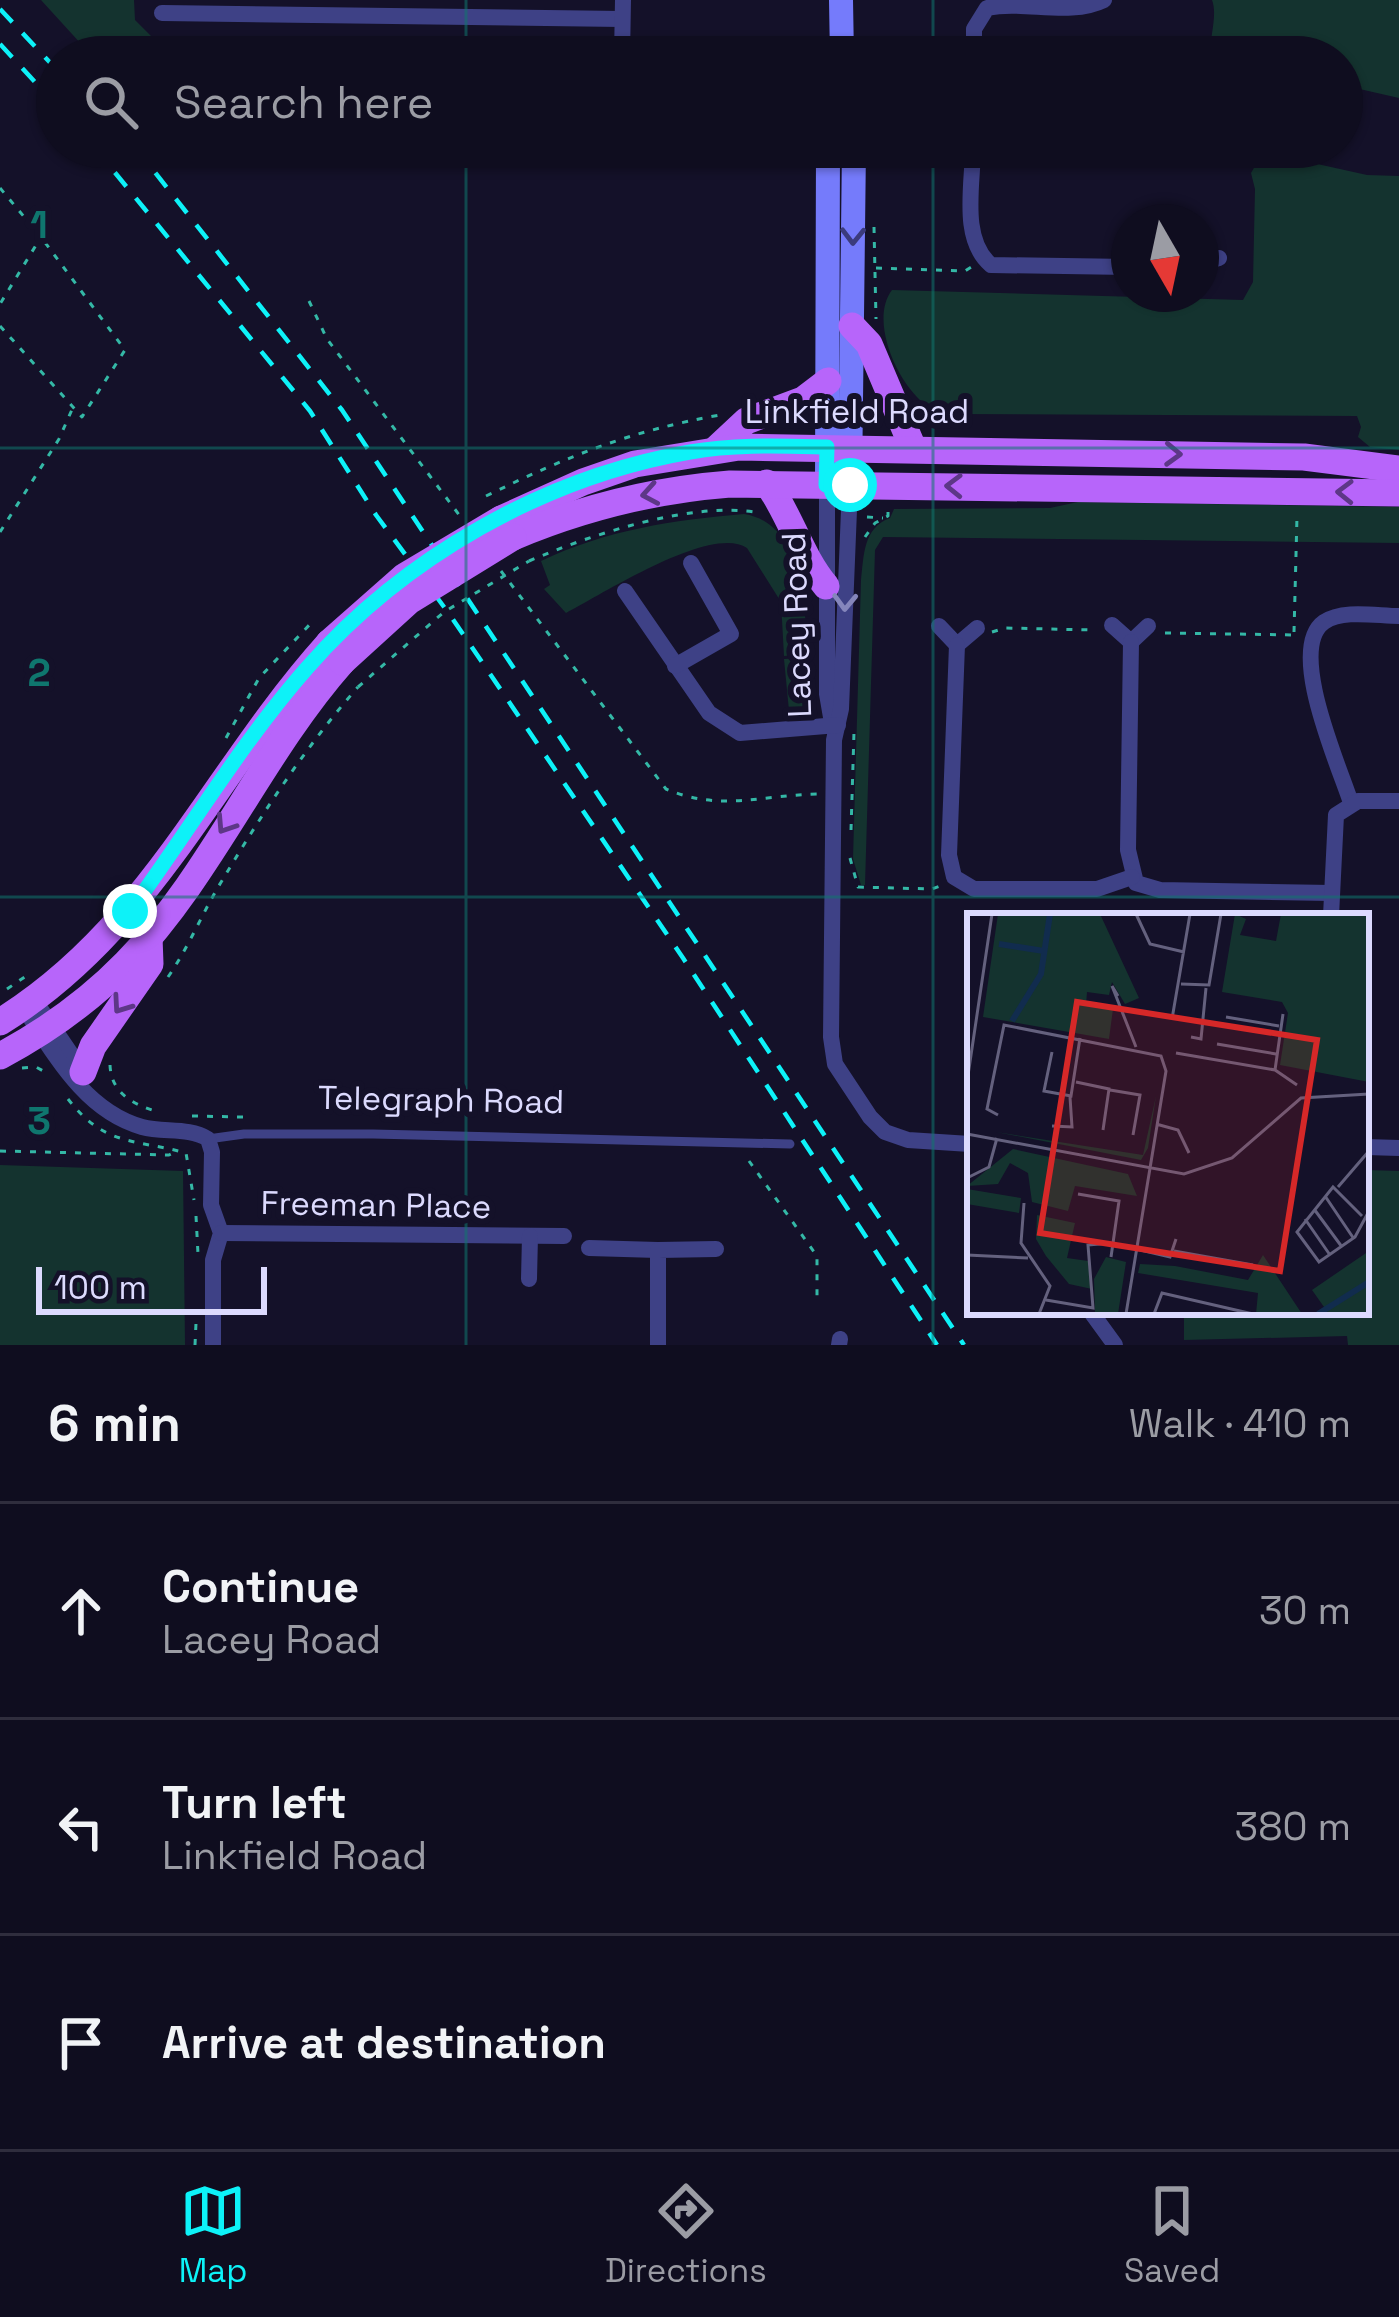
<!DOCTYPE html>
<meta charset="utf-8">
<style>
body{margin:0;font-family:"Space Grotesk",sans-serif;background:#1d1b2c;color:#f1f3f6}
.compass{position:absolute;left:1111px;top:204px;width:108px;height:108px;border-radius:50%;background:#0f0d1f;box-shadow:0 3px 9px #0004;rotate:171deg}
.scale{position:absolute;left:36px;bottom:30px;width:231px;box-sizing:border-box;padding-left:12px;border:6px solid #dcdafe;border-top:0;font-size:33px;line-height:42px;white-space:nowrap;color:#dcdafe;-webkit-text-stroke:9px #141129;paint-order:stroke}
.stop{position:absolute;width:36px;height:36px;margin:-27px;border:9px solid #0df2f8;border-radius:50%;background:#fff}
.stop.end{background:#0df2f8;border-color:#fff;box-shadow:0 3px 12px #0008}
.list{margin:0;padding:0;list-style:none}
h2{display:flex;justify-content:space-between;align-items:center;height:156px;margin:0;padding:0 48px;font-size:51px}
h2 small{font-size:39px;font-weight:400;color:#9b9ca4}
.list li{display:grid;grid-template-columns:78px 1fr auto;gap:36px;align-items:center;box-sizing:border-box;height:216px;padding:0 48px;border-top:3px solid #2f2d3d}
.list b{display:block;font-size:45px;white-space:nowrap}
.list p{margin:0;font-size:39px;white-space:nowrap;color:#9b9ca4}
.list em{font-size:39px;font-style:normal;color:#9b9ca4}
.icon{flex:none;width:66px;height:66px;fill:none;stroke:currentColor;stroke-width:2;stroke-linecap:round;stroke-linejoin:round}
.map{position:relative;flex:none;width:1399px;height:1345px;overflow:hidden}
.search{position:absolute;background:#0f0d1f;box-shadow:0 3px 9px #0004;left:36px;right:36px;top:36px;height:132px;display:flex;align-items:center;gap:30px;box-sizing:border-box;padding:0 42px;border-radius:66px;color:#9b9ca4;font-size:45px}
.sheet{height:804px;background:#0f0d1f}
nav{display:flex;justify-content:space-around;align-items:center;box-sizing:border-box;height:168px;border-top:3px solid #2f2d3d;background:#0f0d1f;font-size:33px;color:#9b9ca4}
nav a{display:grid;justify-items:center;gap:6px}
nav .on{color:#0df2f8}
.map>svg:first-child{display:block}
</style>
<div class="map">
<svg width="1399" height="1345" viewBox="0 0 1399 1345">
<rect width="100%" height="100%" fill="#141129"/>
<g fill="#14332f">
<path d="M41,0H134L135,20L153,38L132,57H93Z"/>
<path d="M1212,0H1399V98L1342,85V57H1210C1209,40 1218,15 1212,0Z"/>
<path d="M1263,152L1367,175L1399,176V450L1370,447L1358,437L1361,427L1357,416L953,414C944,411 932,410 925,404C897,383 869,320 892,290L1243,300L1253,282L1255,189L1251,173Z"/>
<path d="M1078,502L1399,507V543L883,537L875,550L865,885H861L853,859L861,580C864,555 863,528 890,518L894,509L1050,508Z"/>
<path d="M744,514C803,523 806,608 807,654L784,656L781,602L747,548C711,524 603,594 566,613L544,589L550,585L541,561C606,530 673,520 744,514Z"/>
<path d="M807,658L813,716L790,721L784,659Z"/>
<path d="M0,1165L183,1171L185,1345H0Z"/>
<path d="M1366,1170L1399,1171V1345H1348L1347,1336L1184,1340V1312H1366Z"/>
</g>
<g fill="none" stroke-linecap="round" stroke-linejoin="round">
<g stroke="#34b8a6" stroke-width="3" stroke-dasharray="6 9" stroke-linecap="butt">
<path d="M0,188L41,237L0,304"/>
<path d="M874,227L876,319"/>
<path d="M876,268L965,271L973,266"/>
<path d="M309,301L327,339L463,520"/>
<path d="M0,326L82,417L125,350L41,237"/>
<path d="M486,496C568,456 630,431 720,415"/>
<path d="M867,517L883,518"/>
<path d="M0,532L59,439L74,405"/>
<path d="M865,537L875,523L888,516V510"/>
<path d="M529,561C590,535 694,500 760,513"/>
<path d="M501,571L666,789C720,812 761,795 818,794"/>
<path d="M992,632L1005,628L1094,630"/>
<path d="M1294,632L1297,516"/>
<path d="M1165,633L1299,635"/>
<path d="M226,738L259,678L314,620"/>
<path d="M851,830L854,732"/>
<path d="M850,858L858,887L932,889L943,885"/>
<path d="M168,977C190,945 203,911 223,879C263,812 307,745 358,687"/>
<path d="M7,989L29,974"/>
<path d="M110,1065C111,1093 133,1105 159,1112"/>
<path d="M22,1068L36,1067L47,1073"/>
<path d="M68,1099C105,1147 136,1139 186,1153L194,1200"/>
<path d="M192,1116L243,1117V1122"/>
<path d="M0,1151L169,1155L175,1152"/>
<path d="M749,1161L817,1256V1299"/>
<path d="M196,1216L198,1254"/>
<path d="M195,1345L196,1323"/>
</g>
<path stroke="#3e4186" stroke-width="9" d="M208,1139L244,1134H373L790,1144"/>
<g stroke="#3e4186" stroke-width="16">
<path d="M162,13L622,19"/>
<path d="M622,57L623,0"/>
<path d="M974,57V29L987,8C1025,0 1069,17 1104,0"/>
<path d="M973,147C973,184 960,239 991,265L1129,267"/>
<path d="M1201,263L1219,258"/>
<path d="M827,485V694L833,729"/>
<path d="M850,485L841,709L834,740L831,1037L835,1064L870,1117L885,1132L908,1140L970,1144"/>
<path d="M625,591L709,713L740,733L838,725"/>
<path d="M1112,625L1131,642L1148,626"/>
<path d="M939,626L957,645L977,628"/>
<path d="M1131,642L1128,850L1136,883L1160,890L1332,893"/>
<path d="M957,645L949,855L954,877L974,889H1097L1132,877"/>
<path d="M675,666L731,634L691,563"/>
<path d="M1351,803C1340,768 1286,649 1324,622C1343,609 1377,616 1399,616"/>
<path d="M1331,916L1336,815L1358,801H1399"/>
<path d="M35,1001L86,1076"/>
<path d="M24,1008C55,1055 85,1111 142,1127C164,1133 188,1127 208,1139L212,1152L211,1205L221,1233L213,1260V1345"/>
<path d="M1366,1147L1399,1148"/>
<path d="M221,1233L564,1236"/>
<path d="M589,1248L658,1250"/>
<path d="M529,1279L530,1236"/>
<path d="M1091,1312L1115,1345"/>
<path d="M658,1345V1250L716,1249"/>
<path d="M839,1345L840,1339"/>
</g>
<g stroke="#757bfb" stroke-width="24">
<path d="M841,0L842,57"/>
<path d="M827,485L828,147"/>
<path d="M850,485L854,147"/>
</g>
<g stroke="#b765fa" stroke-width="27">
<path d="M852,326L869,344L913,448"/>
<path d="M716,449L746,421L803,400L828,381"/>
<path d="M767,483C791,516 800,555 826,586"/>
<path d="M501,519L583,482L635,464L739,447L1304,457L1399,469"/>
<path d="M513,537C584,507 653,490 730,484L1399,493"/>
<path d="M0,1022C152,928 213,772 329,643"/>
<path d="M0,1056C47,1031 89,1001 126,963C212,874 260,755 342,662"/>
<path d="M83,1072L93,1046L150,964L149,937"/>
</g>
<g stroke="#0df2f8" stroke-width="4.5" stroke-dasharray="18 15" stroke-linecap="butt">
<path d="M0,9L57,70"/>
<path d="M0,44L57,106"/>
<path d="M94,147L310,411L376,515L450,615L683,958L937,1345"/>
<path d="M135,147L342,410L964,1345"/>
</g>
<path stroke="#34b8a6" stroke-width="3" stroke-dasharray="6 9" stroke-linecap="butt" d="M358,687L444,612L529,561"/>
<g stroke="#b765fa" stroke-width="27">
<path d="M329,643L405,576L501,519"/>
<path d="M342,662L409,601L513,537"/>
</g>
</g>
<defs><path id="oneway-chevron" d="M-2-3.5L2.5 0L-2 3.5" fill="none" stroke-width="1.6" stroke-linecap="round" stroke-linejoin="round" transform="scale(3)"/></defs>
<use stroke="#3b3b7d" href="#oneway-chevron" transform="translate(853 236) rotate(91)"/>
<g stroke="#5d3787">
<use href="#oneway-chevron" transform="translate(1173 454) rotate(2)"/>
<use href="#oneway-chevron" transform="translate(954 486) rotate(-179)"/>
<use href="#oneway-chevron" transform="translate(1345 492) rotate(-179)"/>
<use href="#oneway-chevron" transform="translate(650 494) rotate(170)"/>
<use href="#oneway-chevron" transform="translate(225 825) rotate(123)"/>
<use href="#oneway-chevron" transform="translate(121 1005) rotate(125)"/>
</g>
<use stroke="#8586bc" href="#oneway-chevron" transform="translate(845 602) rotate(92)"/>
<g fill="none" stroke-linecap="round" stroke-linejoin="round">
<path stroke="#0df2f8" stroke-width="15" d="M130,911C189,831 241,743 307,668C404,557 545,477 690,452C736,444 781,446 827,447L826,485H850"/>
</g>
<path fill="none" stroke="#0f766e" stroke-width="3" stroke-opacity="0.55" d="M466,0V57M933,0V57M466,147V1345M933,147V1345M0,448H1399M0,897H1399"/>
<g text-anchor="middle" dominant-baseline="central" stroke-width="12" stroke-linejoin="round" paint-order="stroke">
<g font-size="33" fill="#dcdafe" stroke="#141129">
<text x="857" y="412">Linkfield Road</text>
<text transform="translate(797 625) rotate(-92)">Lacey Road</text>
<text transform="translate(441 1100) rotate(1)">Telegraph Road</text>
<text transform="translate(376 1205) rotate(1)">Freeman Place</text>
</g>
</g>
<g transform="translate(967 913)">
<rect width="402" height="402" fill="#141129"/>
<path d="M31,1H133L172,85L158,91L145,69L142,82L120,79L119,92L146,96L142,126L16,104ZM268,1L279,6L273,22L309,28L314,1L402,2V169L313,152L321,100L315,89L255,79ZM189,183L181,235L174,247L29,219L176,242ZM46,236L161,261L170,283L108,273L101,298L65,289L61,260L43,250L31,271L0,273ZM0,276L54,285L52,300L0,291ZM70,302L108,310L100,345L121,348L125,376L102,371L79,343L69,326ZM402,338V401H362L345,377ZM296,342L335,401H289L291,380L171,360L173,351L208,353L281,367ZM139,344L159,349L151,401H128L127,366Z" fill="#14332f"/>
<path fill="none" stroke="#112c4e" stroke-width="6" d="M32,31L77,38M45,108L74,61L83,1M351,401L402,369"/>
<path fill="none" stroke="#64617e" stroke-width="3" d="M169,1L183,31L217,39M214,71L242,72L254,1M151,83L145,73L169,134M259,104L312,113M205,106L223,1M224,124L234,126L239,75M250,131L309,141M85,139L77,178L104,183L113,125M209,140L308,157L330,172M308,157L316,101M0,169L25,1M109,169L142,176L136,217M143,177L173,182L166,222M31,202L20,196L37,112L194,143L199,158L159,401M189,211L211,217L222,240M85,213L105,214L103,184M0,221L217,261L265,245L334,185L402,181M0,265L22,254L30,225M371,274L402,238M111,281L152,288L144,344M358,283L387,326M57,290L54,330L83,373L72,401M347,296L375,334M395,303L366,274L330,319L352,349L388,324L402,298M338,306L363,342M169,336L203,344L209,326M207,338L286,352M0,342L61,345M79,387L126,395L121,332L144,330M187,401L195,380L286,401"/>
<path fill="#d62828" fill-opacity="0.15" stroke="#d62828" stroke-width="6" d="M110,89L350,127L313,358L73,320Z"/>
<rect width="402" height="402" fill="none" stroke="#dcdafe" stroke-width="6"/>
</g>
<g font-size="39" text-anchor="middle" font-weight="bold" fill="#0f766e" stroke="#141129" stroke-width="12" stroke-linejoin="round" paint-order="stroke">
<text x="39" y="238">1</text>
<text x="39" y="686">2</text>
<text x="39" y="1134">3</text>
</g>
</svg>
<svg class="compass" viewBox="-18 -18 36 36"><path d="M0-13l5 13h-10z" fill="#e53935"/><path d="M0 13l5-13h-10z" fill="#9b9ca4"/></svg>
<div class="scale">100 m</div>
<div class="stop" style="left:850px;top:485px"></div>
<div class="stop end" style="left:130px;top:911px"></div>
<div class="search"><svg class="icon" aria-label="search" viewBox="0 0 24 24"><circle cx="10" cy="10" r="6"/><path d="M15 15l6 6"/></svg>Search here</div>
</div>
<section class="sheet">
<h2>6 min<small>Walk · 410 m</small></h2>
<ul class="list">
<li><svg class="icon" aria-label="ahead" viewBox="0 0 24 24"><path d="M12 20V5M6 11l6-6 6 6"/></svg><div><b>Continue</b><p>Lacey Road</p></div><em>30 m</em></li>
<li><svg class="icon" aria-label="left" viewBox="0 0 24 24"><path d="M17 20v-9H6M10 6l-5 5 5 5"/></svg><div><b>Turn left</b><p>Linkfield Road</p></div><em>380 m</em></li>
<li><svg class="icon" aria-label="arrive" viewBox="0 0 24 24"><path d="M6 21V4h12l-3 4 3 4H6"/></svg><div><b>Arrive at destination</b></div></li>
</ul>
</section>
<nav>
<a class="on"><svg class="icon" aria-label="map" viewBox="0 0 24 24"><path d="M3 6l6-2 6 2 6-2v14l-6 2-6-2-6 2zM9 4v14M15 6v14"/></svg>Map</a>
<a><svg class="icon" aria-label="directions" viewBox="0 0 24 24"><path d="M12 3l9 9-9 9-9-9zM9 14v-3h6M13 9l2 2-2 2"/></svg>Directions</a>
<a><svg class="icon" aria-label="saved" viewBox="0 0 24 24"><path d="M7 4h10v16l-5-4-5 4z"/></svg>Saved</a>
</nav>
